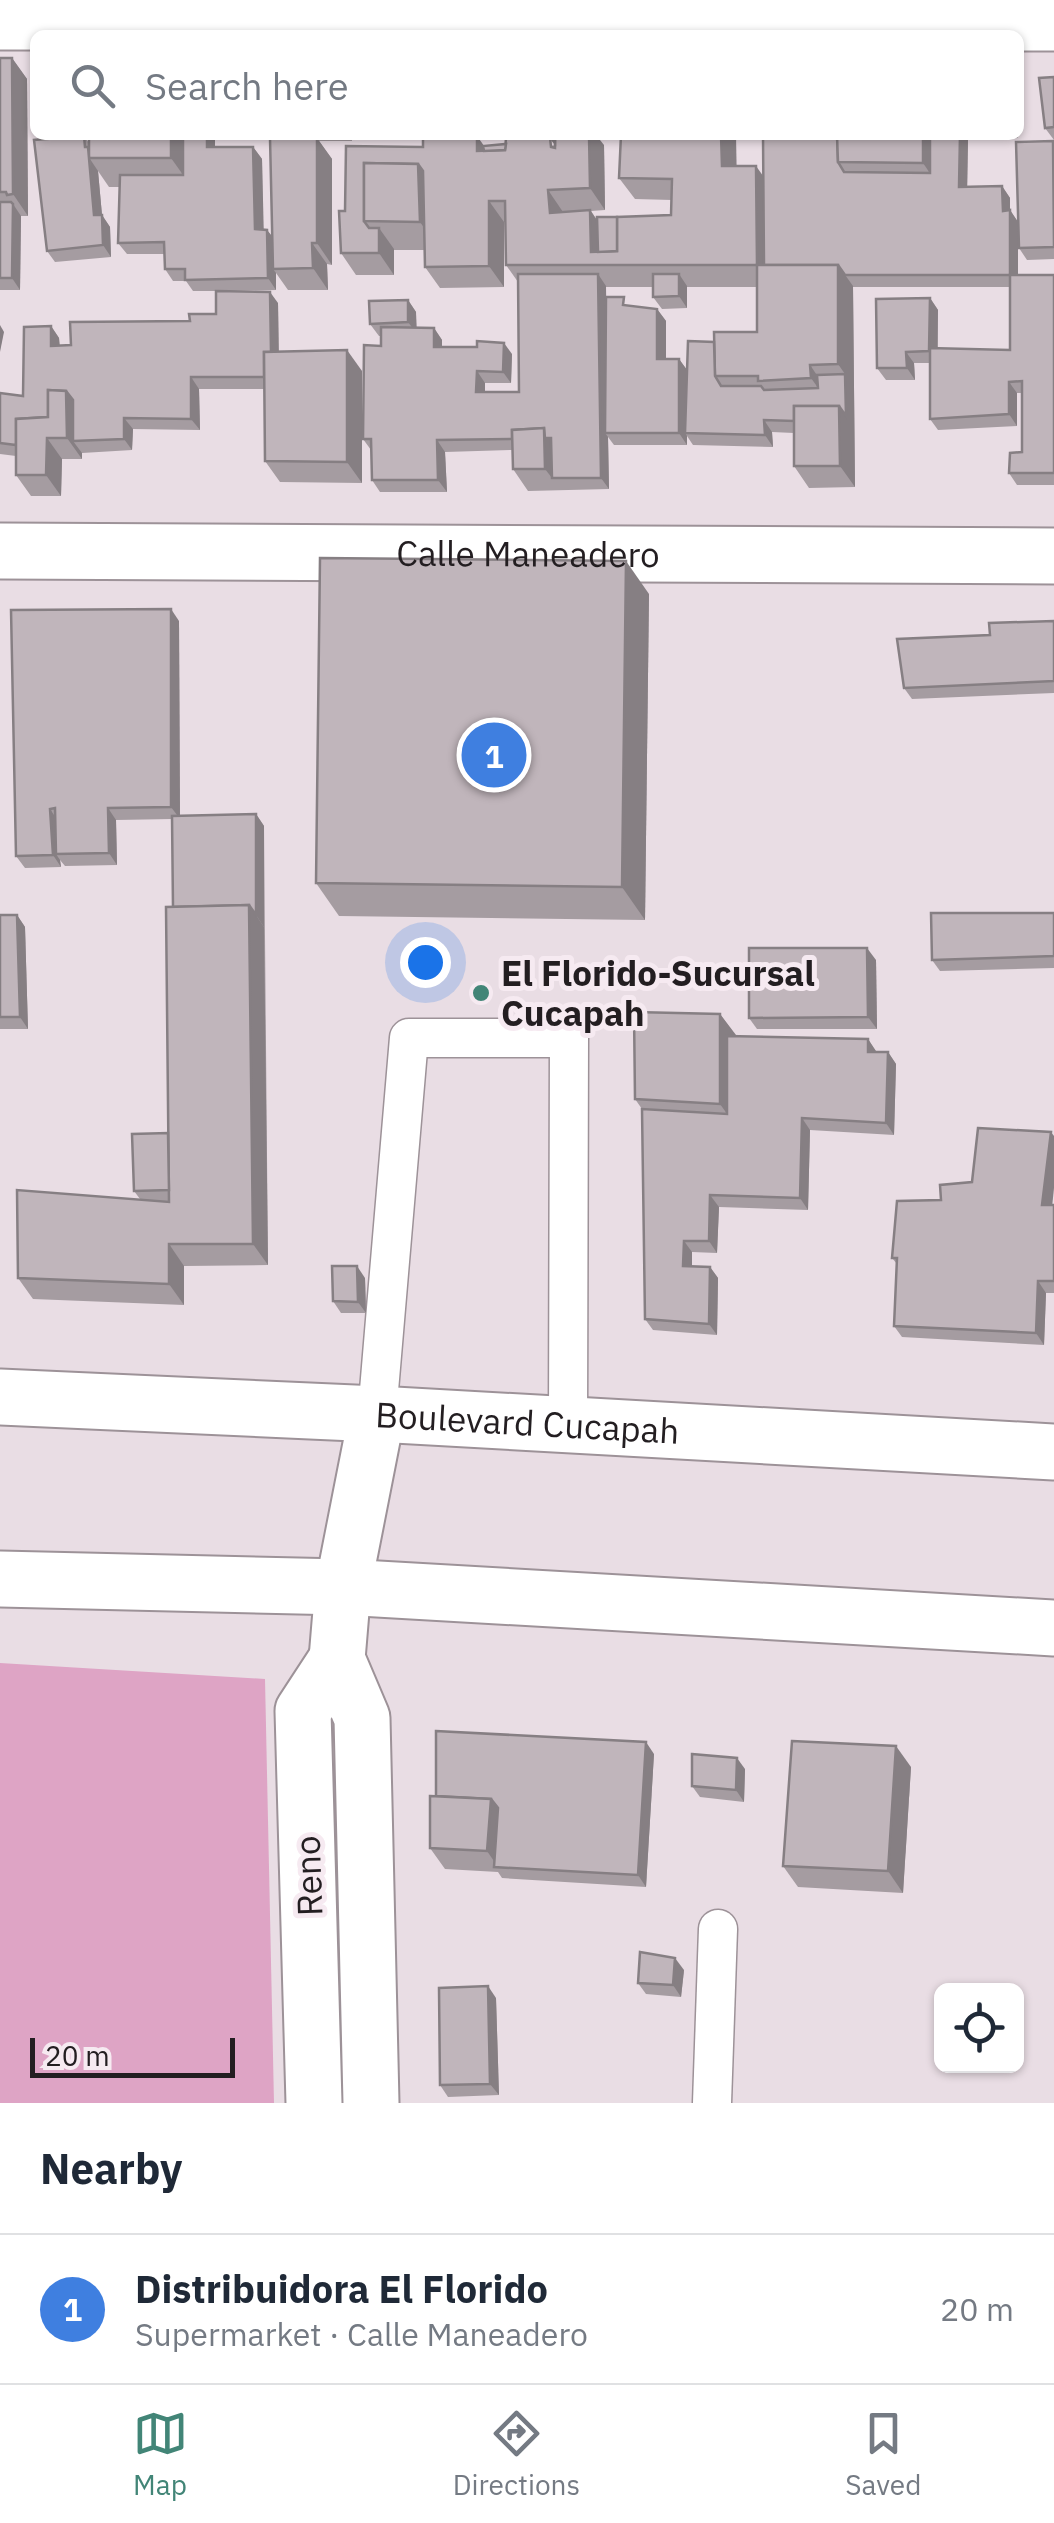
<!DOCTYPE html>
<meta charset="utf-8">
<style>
body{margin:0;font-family:"IBM Plex Sans",sans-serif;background:#f2f2f3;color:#1f2937}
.controls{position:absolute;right:30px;bottom:30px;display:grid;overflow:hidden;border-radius:15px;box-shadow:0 2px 8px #0004}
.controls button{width:90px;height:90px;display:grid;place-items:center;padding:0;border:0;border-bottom:2px solid #e0e1e3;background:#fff;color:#1f2937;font:50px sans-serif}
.scale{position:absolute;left:30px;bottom:25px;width:205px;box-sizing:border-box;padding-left:10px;border:5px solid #231e21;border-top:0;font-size:28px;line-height:35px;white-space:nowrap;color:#231e21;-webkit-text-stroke:8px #f6eaf1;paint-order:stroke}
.you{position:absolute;left:425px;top:962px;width:35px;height:35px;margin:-25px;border:8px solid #fff;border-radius:50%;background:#1a73e8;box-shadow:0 0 0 15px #1a73e833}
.badge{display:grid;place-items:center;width:65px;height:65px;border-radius:50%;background:#428577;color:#fff;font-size:32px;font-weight:700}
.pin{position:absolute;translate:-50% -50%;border:5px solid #fff;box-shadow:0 2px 10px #0006}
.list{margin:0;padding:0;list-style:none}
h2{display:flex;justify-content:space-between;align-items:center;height:130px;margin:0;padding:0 40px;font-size:42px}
h2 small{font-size:32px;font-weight:400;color:#747a83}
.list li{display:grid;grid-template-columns:65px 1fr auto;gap:30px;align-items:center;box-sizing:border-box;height:150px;padding:0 40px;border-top:2px solid #e0e1e3}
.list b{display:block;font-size:38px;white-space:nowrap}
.list p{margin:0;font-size:32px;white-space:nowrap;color:#747a83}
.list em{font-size:32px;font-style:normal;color:#747a83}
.icon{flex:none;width:55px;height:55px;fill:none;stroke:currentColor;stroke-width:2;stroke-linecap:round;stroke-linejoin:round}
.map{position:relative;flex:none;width:1054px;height:2103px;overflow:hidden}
.search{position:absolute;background:#fff;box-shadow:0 2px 8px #0004;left:30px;right:30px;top:30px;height:110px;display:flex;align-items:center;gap:25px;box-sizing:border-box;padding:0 35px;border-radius:15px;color:#747a83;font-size:38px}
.sheet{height:280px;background:#fff}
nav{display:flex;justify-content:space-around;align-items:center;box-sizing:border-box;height:140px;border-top:2px solid #e0e1e3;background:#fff;font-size:28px;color:#747a83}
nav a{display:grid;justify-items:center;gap:5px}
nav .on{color:#428577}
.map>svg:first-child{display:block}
</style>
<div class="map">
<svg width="1054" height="2103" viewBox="0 0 1054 2103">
<rect width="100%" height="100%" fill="#e9dde4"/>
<path fill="#dea4c5" d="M0,1663L265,1679L274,2103H0Z"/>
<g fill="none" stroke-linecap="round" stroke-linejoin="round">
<defs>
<g id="service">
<path d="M377,1414L409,1038H569L568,1425"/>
<path d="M712,2103L718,1929"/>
</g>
<g id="minor">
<path d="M0,22L1054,23"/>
<path id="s1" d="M0,551L1054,556"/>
</g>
<g id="tertiary">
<path d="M314,2103L303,1711L337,1659"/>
<path d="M371,2103L362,1718L337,1659L343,1587L377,1414"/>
</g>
<g id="primary">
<path id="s2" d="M0,1397L377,1414L1054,1452"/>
<path d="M0,1579L343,1587L1054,1628"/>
</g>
</defs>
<use href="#service" stroke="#9d9298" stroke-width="41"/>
<use href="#minor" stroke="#9d9298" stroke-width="59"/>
<use href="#tertiary" stroke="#9d9298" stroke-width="59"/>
<use href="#primary" stroke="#9d9298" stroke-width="59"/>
<use href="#service" stroke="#fff" stroke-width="38"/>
<use href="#minor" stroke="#fff" stroke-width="55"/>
<use href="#tertiary" stroke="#fff" stroke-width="55"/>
<use href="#primary" stroke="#fff" stroke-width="55"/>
</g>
<g fill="#a59ca1" fill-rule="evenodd">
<path d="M0,58H12L27,79L28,216H21L20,290H0Z"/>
<path d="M1054,77V140L1045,128Z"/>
<path d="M89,135H272V138H295L293,135H352V141H319L332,159V265L327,264L328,290H288L276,273V290L218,291L278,303L279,352L362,371V483L280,482L265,461L264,389H199L200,430L133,429L132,450L82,453V459H62L61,496H31L16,475V456L0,454V393L23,396L51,326L59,338L60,346L71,345L216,314V291H193L186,281H173L165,269V254H127L118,243L120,187H109L98,171L102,215L110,227L111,257L55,262L47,251L84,136L89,143ZM215,139L270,140L272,237L267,230L263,229L262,159L253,147H215Z"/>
<path d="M763,135H1018V138L968,139L967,187L1002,186L1010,198V210L1018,222L1054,142V259L1027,260L1019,248L1018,223V275H1054V485H1017L1009,473L1022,452V393H1017V426L938,430L930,419V363H914L915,380H886L877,368L930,298L938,310V348L1010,350V287H853L855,487L809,488L794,466V433L772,432L773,447L693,445L687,436V445H614L608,437L609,489L528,491L513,469L512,450L445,452L447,492H380L372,480L371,450L363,439L381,346V336H379L370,324L408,300L416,312V328H434L442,340V347L512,354L511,383H485V392H519L518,282L506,265V222H504V287L440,288L425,267L424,250H394V275H356L341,253L345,211L423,147L477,136L483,146L604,145L605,210L591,211L597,220L671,215L672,200L635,199L619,178L736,166L763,176ZM606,287H653V297L662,309L687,308V287H757V332L714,342L687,370L679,359H666V321L657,309L606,304Z"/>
<path d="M649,594L645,920L339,916L316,883Z"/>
<path d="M179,621L180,816L256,814L264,826L268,1265L184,1266V1305L33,1299L18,1278L140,1199L134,1191L168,1133L173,907L172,819L116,820L117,865L65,866L60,860L61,867L25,868L16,856Z"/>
<path d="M1054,621V693L912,699L904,688L990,635Z"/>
<path d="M1054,913V968L940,971L932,960Z"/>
<path d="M0,915H17L25,927L28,1029H0Z"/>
<path d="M876,960L877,1029H757L749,1018Z"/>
<path d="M720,1014L736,1036L868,1039L876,1052H888L896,1064L894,1135L810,1130L808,1210L719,1207L717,1253L692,1252V1266L710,1267L718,1278L717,1335L653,1330L645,1319L642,1109L635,1099Z"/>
<path d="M1052,1205H1054V1293H1046L1044,1345L902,1337L894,1326L897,1264L892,1258Z"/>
<path d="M365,1278L366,1313H341L333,1301Z"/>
<path d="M654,1754L646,1887L502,1878L498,1872L445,1869L430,1848L436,1796Z"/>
<path d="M911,1767L903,1893L798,1887L783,1866Z"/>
<path d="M745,1769L744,1802L700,1797L692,1786Z"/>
<path d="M684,1970L681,1997L646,1994L638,1983Z"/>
<path d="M496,1998L499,2095L448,2097L440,2085Z"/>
</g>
<g fill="#867f83">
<path d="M12,58L27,79L28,216L13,194Z"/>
<path d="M171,135H188L191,186L171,158Z"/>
<path d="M207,135H213L215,139V158L207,147Z"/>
<path d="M589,135H596L604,145L605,210L590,188Z"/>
<path d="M721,135H736L737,188L722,166Z"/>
<path d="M923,135H938V185L923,163Z"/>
<path d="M960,135H966L968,139L967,199L959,187Z"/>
<path d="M477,136L492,157L477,151Z"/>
<path d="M317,138L332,159V265L317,243Z"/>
<path d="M253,147L262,159L264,241L255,229Z"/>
<path d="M90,159L98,171L103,226L102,215L110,227L111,257L103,245L94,215Z"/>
<path d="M418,164L438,192L440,250L420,222Z"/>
<path d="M756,166L771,187L772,275L757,265Z"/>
<path d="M1002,186L1010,198V210L1018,222V287L1010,275L1003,211Z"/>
<path d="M548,190L563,212L550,213Z"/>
<path d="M489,201L504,222V287L489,266Z"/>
<path d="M13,204L21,216L20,290L12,278Z"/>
<path d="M590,210L605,232L606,261L591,252Z"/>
<path d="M379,228L394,249V275L379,253Z"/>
<path d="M267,230L276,241L273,269L276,273V290L268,278Z"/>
<path d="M312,243L327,264L328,290L313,268Z"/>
<path d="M838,265L853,286L855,487L840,466L839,406L845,374L838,364Z"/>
<path d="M598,274L606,286L608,433H605L608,437L609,489L601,478Z"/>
<path d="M679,274L687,286V308L679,296Z"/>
<path d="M270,292L278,303L279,389L271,377Z"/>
<path d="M930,298L938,310L937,363L929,351Z"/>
<path d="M408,300L416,312L417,334L408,322Z"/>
<path d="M657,309L666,321V370L657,359Z"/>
<path d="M0,325L4,332L0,352Z"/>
<path d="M51,326L59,338L60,358L51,346Z"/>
<path d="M434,328L442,340V358L434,347Z"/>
<path d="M504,343L512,354L511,383L503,372Z"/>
<path d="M347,350L362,371V483L347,462Z"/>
<path d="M906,352L914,363L915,380L907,368Z"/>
<path d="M679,359L687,370L685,433L687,436V445L679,433Z"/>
<path d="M810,365L825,387L826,399L811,378Z"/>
<path d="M477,371L485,383V404L476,392Z"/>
<path d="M191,377L199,389L200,430L191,419Z"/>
<path d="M1009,382L1017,393V426L1009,414Z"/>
<path d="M66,391L81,412L73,441L82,453V459L67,438Z"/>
<path d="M124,418L133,429L132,450L124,439Z"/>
<path d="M764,420L772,432L773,447L765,435Z"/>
<path d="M544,428L560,450L552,478L545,469Z"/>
<path d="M47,438L62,459L61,496L46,475Z"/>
<path d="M437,440L445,452L447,492L438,480Z"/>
<path d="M626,561L649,594L645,920L622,887Z"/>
<path d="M171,609L179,621L180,819L171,807Z"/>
<path d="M108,808L116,820L117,865L109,853Z"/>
<path d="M50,809L58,821L56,854L60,860L61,867L53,855Z"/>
<path d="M256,814L264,826V927L256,915Z"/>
<path d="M249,905L264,927L268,1265L253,1244Z"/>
<path d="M17,915L25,927L28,1029L20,1017Z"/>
<path d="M867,948L876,960L877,1029L868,1017Z"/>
<path d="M720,1014L736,1035L735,1125L720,1104Z"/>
<path d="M868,1039L876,1051V1064L868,1052Z"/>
<path d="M888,1052L896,1064L894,1135L886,1123Z"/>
<path d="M802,1118L810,1130L808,1210L800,1198Z"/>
<path d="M1051,1132L1054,1136V1188L1051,1217L1042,1205Z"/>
<path d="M710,1195L719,1207L717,1253L709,1241Z"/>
<path d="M684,1241L692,1252V1278L683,1266Z"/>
<path d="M169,1244L184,1266V1305L169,1284Z"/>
<path d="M357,1266L365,1278L366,1313L358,1302Z"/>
<path d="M710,1267L718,1278L717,1335L709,1324Z"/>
<path d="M1038,1281L1046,1293L1044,1345L1036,1333Z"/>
<path d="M646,1742L654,1754L646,1887L638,1875Z"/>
<path d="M896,1746L911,1767L903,1893L888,1871Z"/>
<path d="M737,1758L745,1769L744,1802L736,1790Z"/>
<path d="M491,1799L506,1820L498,1867L487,1851Z"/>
<path d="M675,1958L684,1970L681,1997L673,1985Z"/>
<path d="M488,1986L496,1998L499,2095L490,2084Z"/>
</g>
<g fill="#c0b5bb" stroke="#867f83" stroke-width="2.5">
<path d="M0,58H12L13,194L7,195L6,192H0Z"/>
<path d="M1054,77V127L1045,128L1039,78Z"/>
<rect x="89" y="135" width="82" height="23"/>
<path d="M183,135H207V147H253L255,229L267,230L268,278L185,280V269H165L164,242L118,243L120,175H183Z"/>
<path d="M423,135L477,136V151L505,150L506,138L550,137L551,147L555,148V135H589L590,188L548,190L550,213L590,210L591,252L617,251V217L671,215L672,179L619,178L621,135H721L722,166H756L757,265H506L505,201H489V266L425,267L423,171L418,164L364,163V221L369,228H379V253H341L339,211H345L346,146L423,147Z"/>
<path d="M513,135H555V143L550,137L513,138Z"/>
<path d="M763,135H837L838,162L844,172L930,173V135H960L959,187L1002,186L1003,211L1010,210V275H845L838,265H764Z"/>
<path d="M837,135H923V163L838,162Z"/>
<path d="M84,136L85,147H88L94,215H102L103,245L47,251L34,140Z"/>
<path d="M270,138H317V243H312L313,268L273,269Z"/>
<path d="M1053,141L1054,247L1019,248L1016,142Z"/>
<path d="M506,144L505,150L484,151L483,146Z"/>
<path d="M364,163L418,164L420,222L364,221Z"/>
<path d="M0,202H11L13,204L12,278H0Z"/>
<path d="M597,217H617V251L598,252Z"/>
<path d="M757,265H838V364L810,365L811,378L758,381V376H715L714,332H757Z"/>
<path d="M518,274H598L601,478H552L551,438H545L544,428L512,430V439L437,440L438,480H372L371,439H363L364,345L381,346V327L434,328V347H477V341L504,343L503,372L477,371L476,392H519Z"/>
<path d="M653,274H679V296L653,297Z"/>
<path d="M1010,275H1054V473H1009L1010,453L1022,452V381L1009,382V414L930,419V348L1010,350Z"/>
<path d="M216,291L270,292L271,352H264V377H191V419L124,418V439L73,441V400L66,391L48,390V417L16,419V445L0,443V393L23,396L24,327L51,326V346L71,345L70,322L190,321L189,314H216Z"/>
<path d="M606,297H624L623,305L657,309V359H679V433H605Z"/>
<path d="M930,298L929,351L906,352L907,368H877L876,299Z"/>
<path d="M408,300V322L370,324L369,301Z"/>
<path d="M688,341L714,342L715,376L721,386H761L764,390L818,388L817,375L845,374L846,416L839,406H794V421L764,420L765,435L685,433Z"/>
<path d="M347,350V462L265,461L264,352Z"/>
<path d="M48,390L66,391L67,438H47L46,475H16V419L48,417Z"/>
<path d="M794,406H839L840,466H794Z"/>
<path d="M544,428L545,469H513L512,430Z"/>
<path d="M320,558L626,561L622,887L316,883Z"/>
<path d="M171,609V807L108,808L109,853L56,854L55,808L50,809L53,855L16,856L11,610Z"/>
<path d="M1054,621V681L904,688L897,639L990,635L989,623Z"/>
<path d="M256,814V915L249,905L173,907L172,816Z"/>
<path d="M249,905L253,1244H169V1284L18,1278L17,1190L169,1202L166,907Z"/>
<path d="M931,913H1054V956L932,960Z"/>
<path d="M0,915H17L20,1017H0Z"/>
<path d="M749,948H867L868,1017L749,1018Z"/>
<path d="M634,1012L720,1014V1104L635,1099Z"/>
<path d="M727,1036L868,1039V1052H888L886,1123L802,1118L800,1198L710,1195L709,1241H684L683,1266L710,1267L709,1324L645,1319L642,1109L727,1114Z"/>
<path d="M978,1128L1051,1132L1042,1205H1054V1281H1038L1036,1333L894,1326L897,1258H892L897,1201L941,1200L940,1185L972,1182Z"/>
<path d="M168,1133L169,1190L134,1191L132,1134Z"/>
<path d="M332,1266H357L358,1302L333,1301Z"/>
<path d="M436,1731L646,1742L638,1875L494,1867L498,1808L491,1799L436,1796Z"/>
<path d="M792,1741L896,1746L888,1871L783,1866Z"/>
<path d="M692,1754L737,1758L736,1790L692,1786Z"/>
<path d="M430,1796L491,1799L487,1851L430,1848Z"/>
<path d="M640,1952L675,1958L673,1985L638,1983Z"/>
<path d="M488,1986L490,2084L440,2085L439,1988Z"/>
</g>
<circle fill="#428577" stroke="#f6eaf1" stroke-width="4" cx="481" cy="993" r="10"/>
<g text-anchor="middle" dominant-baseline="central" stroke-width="10" stroke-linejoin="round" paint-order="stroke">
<g font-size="35" fill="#231e21" stroke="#f6eaf1">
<text stroke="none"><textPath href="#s1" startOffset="528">Calle Maneadero</textPath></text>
<text stroke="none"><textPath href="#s2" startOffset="528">Boulevard Cucapah</textPath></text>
<text transform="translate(308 1876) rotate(-92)">Reno</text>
</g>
<g font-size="35" font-weight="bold" fill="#231e21" stroke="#f6eaf1" text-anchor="start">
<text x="501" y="973">El Florido-Sucursal<tspan x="501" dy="40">Cucapah</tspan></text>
</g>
</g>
</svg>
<div class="controls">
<button><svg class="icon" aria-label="locate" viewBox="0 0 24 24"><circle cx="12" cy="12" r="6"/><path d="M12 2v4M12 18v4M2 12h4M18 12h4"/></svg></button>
</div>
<div class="scale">20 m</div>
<div class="you"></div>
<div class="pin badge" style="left:494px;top:755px;background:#3f7fe0">1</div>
<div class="search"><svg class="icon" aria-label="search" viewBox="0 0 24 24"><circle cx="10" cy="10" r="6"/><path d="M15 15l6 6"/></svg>Search here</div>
</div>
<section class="sheet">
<h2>Nearby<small></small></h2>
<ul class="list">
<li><span class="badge" style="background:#3f7fe0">1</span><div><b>Distribuidora El Florido</b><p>Supermarket · Calle Maneadero</p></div><em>20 m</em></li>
</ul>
</section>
<nav>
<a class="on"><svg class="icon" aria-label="map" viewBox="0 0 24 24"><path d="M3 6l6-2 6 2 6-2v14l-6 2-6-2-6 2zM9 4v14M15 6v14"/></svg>Map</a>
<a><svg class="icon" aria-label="directions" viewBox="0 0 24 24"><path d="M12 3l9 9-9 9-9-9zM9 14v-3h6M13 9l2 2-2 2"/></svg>Directions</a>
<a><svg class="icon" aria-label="saved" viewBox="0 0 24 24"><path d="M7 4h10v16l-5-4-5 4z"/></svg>Saved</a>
</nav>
